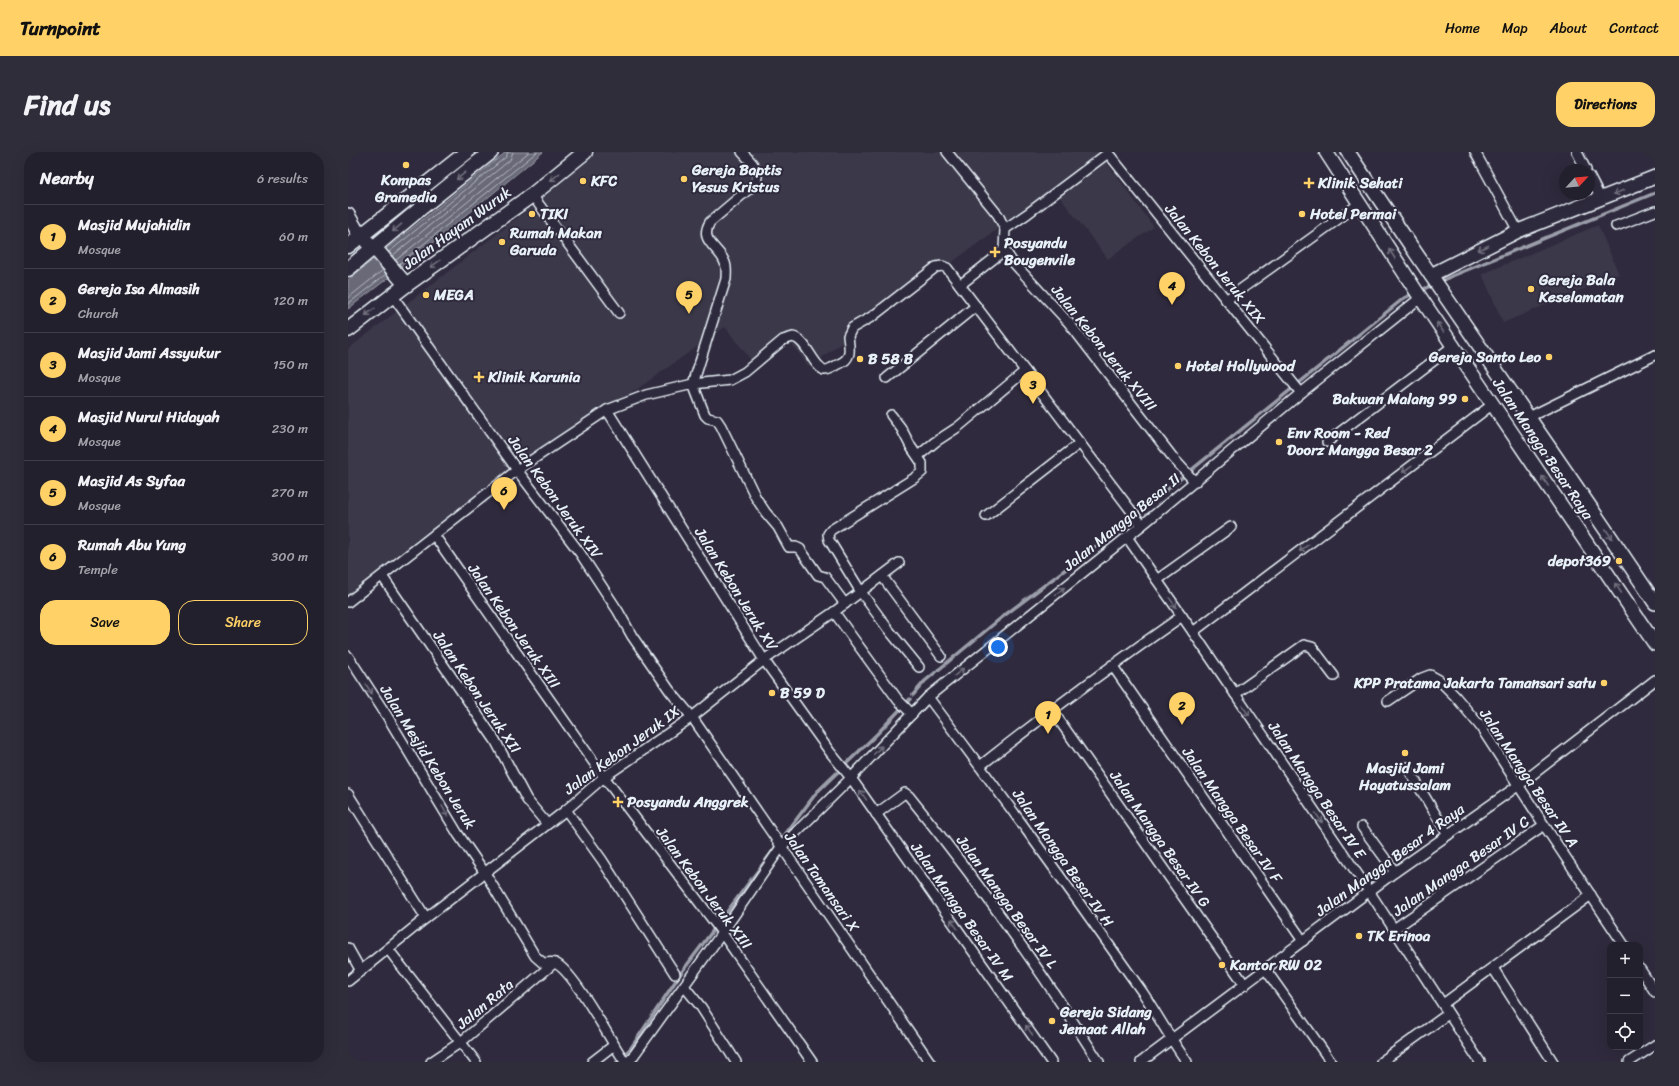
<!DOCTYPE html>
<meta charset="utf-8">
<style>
body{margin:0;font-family:Sriracha,sans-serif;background:#2f2d3a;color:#f1f3f6}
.controls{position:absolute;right:12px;bottom:12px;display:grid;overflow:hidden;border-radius:8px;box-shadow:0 4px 16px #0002}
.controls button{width:36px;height:36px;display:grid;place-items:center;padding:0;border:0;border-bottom:1px solid #403e4a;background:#23202e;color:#f1f3f6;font:20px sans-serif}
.compass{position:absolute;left:1211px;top:12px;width:36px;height:36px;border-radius:50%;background:#23202e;box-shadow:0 4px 16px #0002;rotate:64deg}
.you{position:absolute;left:650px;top:495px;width:14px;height:14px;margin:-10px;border:3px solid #fff;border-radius:50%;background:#1a73e8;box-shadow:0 0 0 6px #1a73e833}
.badge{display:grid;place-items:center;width:26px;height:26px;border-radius:50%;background:#ffd166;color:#111;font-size:13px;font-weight:700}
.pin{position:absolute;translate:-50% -33px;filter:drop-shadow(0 1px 2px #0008)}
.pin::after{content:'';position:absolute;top:21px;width:14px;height:12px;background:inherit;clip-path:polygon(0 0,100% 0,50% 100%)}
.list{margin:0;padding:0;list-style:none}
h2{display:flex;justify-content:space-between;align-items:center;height:52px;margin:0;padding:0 16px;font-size:17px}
h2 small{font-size:13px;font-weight:400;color:#a3a3aa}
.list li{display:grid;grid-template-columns:26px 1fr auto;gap:12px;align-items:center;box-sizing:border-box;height:64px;padding:0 16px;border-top:1px solid #403e4a}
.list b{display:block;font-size:15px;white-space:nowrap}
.list p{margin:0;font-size:13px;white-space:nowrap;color:#a3a3aa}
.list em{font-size:13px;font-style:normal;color:#a3a3aa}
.actions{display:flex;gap:8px;padding:12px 16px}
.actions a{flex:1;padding:9px 0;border:1px solid #ffd166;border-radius:16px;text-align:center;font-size:14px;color:#ffd166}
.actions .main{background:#ffd166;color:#111}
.icon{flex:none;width:22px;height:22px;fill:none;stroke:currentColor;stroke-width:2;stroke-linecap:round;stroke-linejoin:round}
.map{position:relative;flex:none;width:1307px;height:910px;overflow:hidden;border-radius:16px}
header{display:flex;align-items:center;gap:24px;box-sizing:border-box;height:56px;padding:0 20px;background:#ffd166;color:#111}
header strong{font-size:19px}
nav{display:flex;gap:22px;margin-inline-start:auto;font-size:14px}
.intro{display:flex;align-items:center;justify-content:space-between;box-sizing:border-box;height:96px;padding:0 24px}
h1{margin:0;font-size:28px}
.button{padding:10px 18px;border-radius:16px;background:#ffd166;color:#111;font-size:14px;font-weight:700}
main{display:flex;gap:24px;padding:0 24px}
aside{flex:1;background:#23202e;border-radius:16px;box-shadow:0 4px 16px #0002}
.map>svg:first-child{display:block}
</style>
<header>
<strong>Turnpoint</strong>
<nav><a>Home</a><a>Map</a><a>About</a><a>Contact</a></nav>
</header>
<div class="intro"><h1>Find us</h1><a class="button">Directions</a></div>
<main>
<aside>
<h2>Nearby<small>6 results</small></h2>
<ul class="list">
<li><span class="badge">1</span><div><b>Masjid Mujahidin</b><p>Mosque</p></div><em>60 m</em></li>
<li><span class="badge">2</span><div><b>Gereja Isa Almasih</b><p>Church</p></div><em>120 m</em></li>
<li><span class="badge">3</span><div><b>Masjid Jami Assyukur</b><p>Mosque</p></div><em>150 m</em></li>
<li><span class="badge">4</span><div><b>Masjid Nurul Hidayah</b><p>Mosque</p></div><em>230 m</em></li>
<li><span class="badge">5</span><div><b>Masjid As Syfaa</b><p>Mosque</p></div><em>270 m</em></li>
<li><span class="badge">6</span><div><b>Rumah Abu Yung</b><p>Temple</p></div><em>300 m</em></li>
</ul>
<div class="actions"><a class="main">Save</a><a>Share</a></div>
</aside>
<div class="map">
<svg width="1307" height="910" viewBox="0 0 1307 910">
<rect width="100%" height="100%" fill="#2f2a3d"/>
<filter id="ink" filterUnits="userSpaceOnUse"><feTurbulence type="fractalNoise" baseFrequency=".025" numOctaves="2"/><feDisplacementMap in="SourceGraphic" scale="8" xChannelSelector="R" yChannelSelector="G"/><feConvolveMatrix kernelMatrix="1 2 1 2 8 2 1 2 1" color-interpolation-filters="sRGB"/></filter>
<g filter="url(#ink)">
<g fill="#3b3749">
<path d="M248,0H755L461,215L443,191L409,216L377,175L0,442V197L190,50Z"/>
<path d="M756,7L806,75L760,107L710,43Z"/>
<path d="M1250,73L1271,122L1155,171L1134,122Z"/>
</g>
<path fill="#696978" stroke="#9c9fab" d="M158,0H195L79,96L0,157V128Z"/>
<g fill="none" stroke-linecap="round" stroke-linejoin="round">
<g stroke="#b5bbc5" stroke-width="1">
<path d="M41,100L158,5L160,0"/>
<path d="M44,104L162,8L165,0"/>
<path d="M48,108L181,0"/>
<path d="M51,112L189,0"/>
<path d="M0,146L35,118"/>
<path d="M0,152L38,122"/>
</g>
<g stroke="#9c9fab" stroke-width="3.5">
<path d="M565,543L577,529L653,466L763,383L1056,146L1104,124L1307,41"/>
<path d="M269,910L283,896L333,821L469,640L529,582L562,547"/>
</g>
<defs>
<g id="street">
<path d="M599,0L650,63L657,77L656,97L663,108L721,171L826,307L847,330"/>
<path d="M1127,0L1170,79"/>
<path d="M1229,0L1238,18"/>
<path d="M1241,24L1253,47"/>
<path d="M184,43L271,161"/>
<path d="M1268,74L1307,59"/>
<path d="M657,77L679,62L760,1L953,241"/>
<path d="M612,133L653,101L656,97"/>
<path d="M44,143L169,318L232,401L270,459L284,484L322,539L344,565L582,910"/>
<path d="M878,148L1011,52"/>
<path d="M539,226L628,154"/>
<path d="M345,232L357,263L360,266L369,268L373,274L408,346L418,361L430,375L441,395H448L452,397L470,423L477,425L497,452"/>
<path d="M345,232L378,127C378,123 379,116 377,111C372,95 350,90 362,70L408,31C412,16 404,11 394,0"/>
<path d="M259,258L416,508L482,600L503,626L703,910"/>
<path d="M543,263L553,276L563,295L574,311V320L568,325L483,378L480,382L481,388L513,440L540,477L571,515"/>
<path d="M1181,265L1307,203"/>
<path d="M979,290L1105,194"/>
<path d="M570,304L587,290L610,275L677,219"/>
<path d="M638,364L732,291"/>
<path d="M86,383L256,625L367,771L464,910"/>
<path d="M779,385L845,480L1021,739L1132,910"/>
<path d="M34,424L147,588L179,648L199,672"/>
<path d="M534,424L593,504"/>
<path d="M809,428L883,375"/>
<path d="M0,450L169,318L259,258L298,243L345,232L382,228L397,220L435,188L445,185C459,188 464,213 476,218C480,219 487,214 491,212C505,206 501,196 500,184L504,176L525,164L588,115L594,114L599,116L794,373"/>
<path d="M486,460L550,548L564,562"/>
<path d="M845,480L1145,252"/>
<path d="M0,504L39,564L110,682L137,721L187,804L195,811C198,811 204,810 207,811C226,819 263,890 277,910"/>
<path d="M764,513L955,789"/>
<path d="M887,542L956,493L964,495L986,524"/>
<path d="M580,545C653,642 725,741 795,841C810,864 823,888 839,910"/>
<path d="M1040,549L1074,526L1082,523L1091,528L1107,544L1132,574L1196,673L1276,793"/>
<path d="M704,558L897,833"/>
<path d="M632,614C698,562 765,512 834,464"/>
<path d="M1059,615L1100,683"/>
<path d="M0,642L78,766"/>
<path d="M218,658L254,708L327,822"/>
<path d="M528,662L554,643L557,641L561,644C630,729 692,817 751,910"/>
<path d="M1014,675L1047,720"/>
<path d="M1046,777L1196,673"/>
<path d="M0,796L13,819"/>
<path d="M40,797L128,910"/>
<path d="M1145,816L1205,910"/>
<path d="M1292,817L1307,840"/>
<path d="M918,818L983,910"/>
<path d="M0,829L78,766L218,658L256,625L344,565L416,508L486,460L551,411"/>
<path d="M336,834L353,855L388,910"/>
<path d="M1095,852L1243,743"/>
<path d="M83,910L113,890L206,811"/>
<path d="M244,910L266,893"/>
<path d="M281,910L374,781L433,695L503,626L580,545L799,369L953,241L1072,146"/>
<path d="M793,910L1047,720L1171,633L1307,528"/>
<path d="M1033,910L1100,862"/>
<path d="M1281,910L1307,893"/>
</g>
<g id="secondary">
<path d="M978,0L1072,145L1307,492"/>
<path d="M1000,0C1100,152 1206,299 1307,451"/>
<path d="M0,63L12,84"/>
<path d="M1083,123L1170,79L1307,25"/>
</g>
<g id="primary">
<path d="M19,90L31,101L58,133"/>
<path d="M0,94L119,0"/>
<path d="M0,117L73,56L143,0"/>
<path d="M0,178L58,133L184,43L237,0"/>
</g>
</defs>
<use href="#street" stroke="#e8f1f8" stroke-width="12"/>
<use href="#secondary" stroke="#e8f1f8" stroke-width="16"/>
<use href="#primary" stroke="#e8f1f8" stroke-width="17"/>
<use href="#street" stroke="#2f2a3d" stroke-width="9"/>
<use href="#secondary" stroke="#2f2a3d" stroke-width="13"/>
<use href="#primary" stroke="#2f2a3d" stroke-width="14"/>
</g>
<defs><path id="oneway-shaft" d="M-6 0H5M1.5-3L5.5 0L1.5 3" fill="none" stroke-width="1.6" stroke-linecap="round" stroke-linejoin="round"/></defs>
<g stroke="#70707e">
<use href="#oneway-shaft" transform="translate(113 24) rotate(141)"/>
<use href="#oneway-shaft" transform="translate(207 25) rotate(141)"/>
<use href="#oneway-shaft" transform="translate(1271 40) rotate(158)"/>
<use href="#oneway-shaft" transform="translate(49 76) rotate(140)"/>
<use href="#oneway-shaft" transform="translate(1135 96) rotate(154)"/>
<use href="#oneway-shaft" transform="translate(1044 102) rotate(-123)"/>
<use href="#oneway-shaft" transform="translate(87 112) rotate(144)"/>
<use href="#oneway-shaft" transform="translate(22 160) rotate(143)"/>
<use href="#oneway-shaft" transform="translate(1092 175) rotate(-124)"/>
<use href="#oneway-shaft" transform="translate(1059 317) rotate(143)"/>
<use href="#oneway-shaft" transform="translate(1197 329) rotate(-124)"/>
<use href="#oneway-shaft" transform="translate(1261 382) rotate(56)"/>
<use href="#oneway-shaft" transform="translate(956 396) rotate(143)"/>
<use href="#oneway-shaft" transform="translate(1270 436) rotate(-124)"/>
<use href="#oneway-shaft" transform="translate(712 439) rotate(-39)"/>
<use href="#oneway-shaft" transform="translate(825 451) rotate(55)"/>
<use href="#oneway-shaft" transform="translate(611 520) rotate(-39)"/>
<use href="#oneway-shaft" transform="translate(21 537) rotate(57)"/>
<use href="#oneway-shaft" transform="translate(898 559) rotate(56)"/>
<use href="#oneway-shaft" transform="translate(530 598) rotate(-46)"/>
<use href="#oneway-shaft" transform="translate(515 643) rotate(-125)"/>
<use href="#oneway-shaft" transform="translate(97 659) rotate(60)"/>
<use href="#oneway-shaft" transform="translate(971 666) rotate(56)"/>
<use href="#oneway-shaft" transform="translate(606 772) rotate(-125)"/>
<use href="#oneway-shaft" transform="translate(681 878) rotate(-125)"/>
</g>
</g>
<g fill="#ffd166" stroke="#2f2a3d" stroke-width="1.5">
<circle cx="58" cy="13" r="4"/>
<circle cx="336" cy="27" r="4"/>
<circle cx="235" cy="29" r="4"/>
<path d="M959 25h4v4h4v4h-4v4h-4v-4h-4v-4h4z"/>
<circle cx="184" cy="62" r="4"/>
<circle cx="954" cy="62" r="4"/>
<circle cx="154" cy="90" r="4"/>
<path d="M645 94h4v4h4v4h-4v4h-4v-4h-4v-4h4z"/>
<circle cx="1183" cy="137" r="4"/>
<circle cx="78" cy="143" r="4"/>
<circle cx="1201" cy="205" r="4"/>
<circle cx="512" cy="207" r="4"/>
<circle cx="830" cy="214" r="4"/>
<path d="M129 219h4v4h4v4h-4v4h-4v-4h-4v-4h4z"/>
<circle cx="1117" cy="247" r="4"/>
<circle cx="931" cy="290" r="4"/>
<circle cx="1271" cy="409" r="4"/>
<circle cx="1256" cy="531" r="4"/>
<circle cx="424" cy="541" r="4"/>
<circle cx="1057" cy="601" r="4"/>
<path d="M268 644h4v4h4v4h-4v4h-4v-4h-4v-4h4z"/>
<circle cx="1011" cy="784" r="4"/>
<circle cx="874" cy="813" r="4"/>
<circle cx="704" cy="869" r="4"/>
</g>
<g text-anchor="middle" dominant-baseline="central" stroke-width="4" stroke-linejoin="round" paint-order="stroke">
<g font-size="15" font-weight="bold" fill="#e8f1f8" stroke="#2f2a3d" text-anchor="start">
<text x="344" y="18">Gereja Baptis<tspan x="344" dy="17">Yesus Kristus</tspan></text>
<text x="58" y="28" text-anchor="middle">Kompas<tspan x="58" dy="17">Gramedia</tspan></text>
<text x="243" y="29">KFC</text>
<text x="970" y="31">Klinik Sehati</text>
<text x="192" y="62">TIKI</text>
<text x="962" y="62">Hotel Permai</text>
<text x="162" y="81">Rumah Makan<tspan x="162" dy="17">Garuda</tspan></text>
<text x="656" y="91">Posyandu<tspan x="656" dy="17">Bougenvile</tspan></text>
<text x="1191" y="128">Gereja Bala<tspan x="1191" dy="17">Keselamatan</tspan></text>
<text x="86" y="143">MEGA</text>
<text x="1193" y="205" text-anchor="end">Gereja Santo Leo</text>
<text x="520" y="207">B 58 B</text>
<text x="838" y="214">Hotel Hollywood</text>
<text x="140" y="225">Klinik Karunia</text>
<text x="1109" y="247" text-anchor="end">Bakwan Malang 99</text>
<text x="939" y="281">Env Room - Red<tspan x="939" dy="17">Doorz Mangga Besar 2</tspan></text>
<text x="1263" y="409" text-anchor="end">depot369</text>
<text x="1248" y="531" text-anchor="end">KPP Pratama Jakarta Tamansari satu</text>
<text x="432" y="541">B 59 D</text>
<text x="1057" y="616" text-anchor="middle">Masjid Jami<tspan x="1057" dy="17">Hayatussalam</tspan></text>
<text x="279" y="650">Posyandu Anggrek</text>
<text x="1019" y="784">TK Erinoa</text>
<text x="882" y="813">Kantor RW 02</text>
<text x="712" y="860">Gereja Sidang<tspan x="712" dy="17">Jemaat Allah</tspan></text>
</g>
<g font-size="15" fill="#e8f1f8" stroke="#2f2a3d">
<text transform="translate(109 76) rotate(-36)">Jalan Hayam Wuruk</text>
<text transform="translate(867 112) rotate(51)">Jalan Kebon Jeruk XIX</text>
<text transform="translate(756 196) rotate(51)">Jalan Kebon Jeruk XVIII</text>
<text transform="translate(1195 297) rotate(56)">Jalan Mangga Besar Raya</text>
<text transform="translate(207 345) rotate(54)">Jalan Kebon Jeruk XIV</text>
<text transform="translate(774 370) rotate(-39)">Jalan Mangga Besar II</text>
<text transform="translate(388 437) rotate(58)">Jalan Kebon Jeruk XV</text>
<text transform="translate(166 474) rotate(55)">Jalan Kebon Jeruk XIII</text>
<text transform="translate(129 540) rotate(56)">Jalan Kebon Jeruk XII</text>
<text transform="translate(274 598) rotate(-36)">Jalan Kebon Jeruk IX</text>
<text transform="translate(80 605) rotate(58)">Jalan Mesjid Kebon Jeruk</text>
<text transform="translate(1181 626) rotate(56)">Jalan Mangga Besar IV A</text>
<text transform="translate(969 638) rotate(56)">Jalan Mangga Besar IV E</text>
<text transform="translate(884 663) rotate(55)">Jalan Mangga Besar IV F</text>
<text transform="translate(812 687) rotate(55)">Jalan Mangga Besar IV G</text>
<text transform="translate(715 706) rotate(55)">Jalan Mangga Besar IV H</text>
<text transform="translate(1042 708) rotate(-36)">Jalan Mangga Besar 4 Raya</text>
<text transform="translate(1113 714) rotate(-35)">Jalan Mangga Besar IV C</text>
<text transform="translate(474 730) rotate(55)">Jalan Tamansari X</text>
<text transform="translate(356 736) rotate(53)">Jalan Kebon Jeruk XIII</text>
<text transform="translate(659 750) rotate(54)">Jalan Mangga Besar IV L</text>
<text transform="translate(614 760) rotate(55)">Jalan Mangga Besar IV M</text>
<text transform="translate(137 852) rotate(-40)">Jalan Rata</text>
</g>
</g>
</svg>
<div class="controls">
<button>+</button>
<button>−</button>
<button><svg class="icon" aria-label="locate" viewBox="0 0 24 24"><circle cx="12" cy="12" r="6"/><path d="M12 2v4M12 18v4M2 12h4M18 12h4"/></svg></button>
</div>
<svg class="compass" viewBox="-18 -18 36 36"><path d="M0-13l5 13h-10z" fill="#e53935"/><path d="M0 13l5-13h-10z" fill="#a3a3aa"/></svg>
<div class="you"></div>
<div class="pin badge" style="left:700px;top:582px">1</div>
<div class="pin badge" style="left:834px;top:573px">2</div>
<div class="pin badge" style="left:685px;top:252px">3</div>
<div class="pin badge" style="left:824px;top:153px">4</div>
<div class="pin badge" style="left:341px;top:162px">5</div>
<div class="pin badge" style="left:156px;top:358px">6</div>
</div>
</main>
